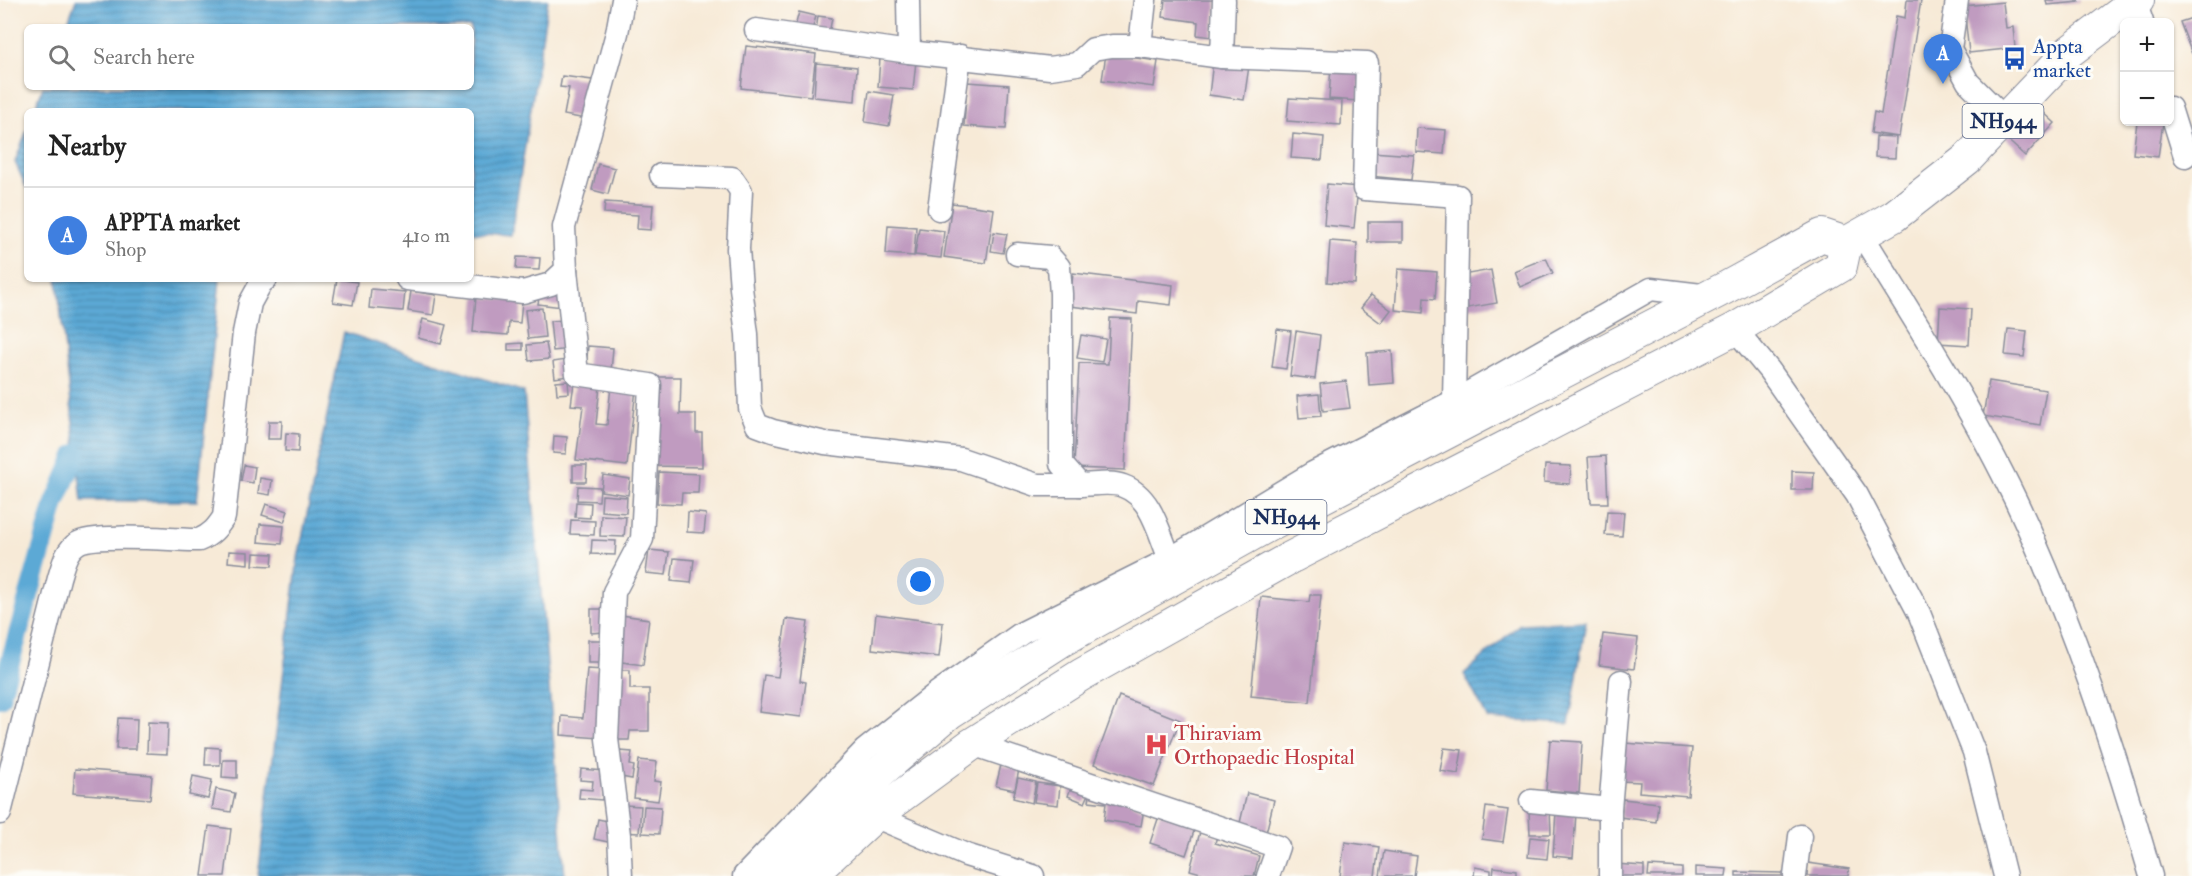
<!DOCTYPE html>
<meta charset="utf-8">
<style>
body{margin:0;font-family:"IM FELL Double Pica",serif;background:#f2f2f2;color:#222}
.controls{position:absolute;right:18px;top:18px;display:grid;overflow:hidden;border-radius:9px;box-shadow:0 2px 4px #0004}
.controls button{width:54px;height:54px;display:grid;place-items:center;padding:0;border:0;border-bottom:2px solid #e0e0e0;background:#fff;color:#222;font:30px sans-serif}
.you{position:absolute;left:921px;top:582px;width:21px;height:21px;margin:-15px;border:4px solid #fff;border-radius:50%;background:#1a73e8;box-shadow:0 0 0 9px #1a73e833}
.badge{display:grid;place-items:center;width:39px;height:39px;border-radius:50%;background:#ea580c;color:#fff;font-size:20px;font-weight:700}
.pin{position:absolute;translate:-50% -50px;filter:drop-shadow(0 2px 3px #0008)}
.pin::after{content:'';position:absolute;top:32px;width:21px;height:18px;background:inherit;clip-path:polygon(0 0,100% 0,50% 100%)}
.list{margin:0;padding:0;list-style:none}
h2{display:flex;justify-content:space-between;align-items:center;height:78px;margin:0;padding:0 24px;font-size:26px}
h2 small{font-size:20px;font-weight:400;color:#767676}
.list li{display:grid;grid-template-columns:39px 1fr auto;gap:18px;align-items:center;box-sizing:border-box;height:96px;padding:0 24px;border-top:2px solid #e0e0e0}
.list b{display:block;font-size:22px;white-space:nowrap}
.list p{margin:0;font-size:20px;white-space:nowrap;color:#767676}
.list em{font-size:20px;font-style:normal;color:#767676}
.icon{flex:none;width:33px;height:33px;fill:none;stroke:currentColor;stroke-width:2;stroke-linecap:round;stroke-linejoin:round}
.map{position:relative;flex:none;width:2192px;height:876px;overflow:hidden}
.search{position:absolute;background:#fff;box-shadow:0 2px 4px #0004;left:24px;top:24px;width:450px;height:66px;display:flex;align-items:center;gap:15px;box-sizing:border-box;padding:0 21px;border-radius:9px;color:#767676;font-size:22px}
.panel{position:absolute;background:#fff;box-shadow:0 2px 4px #0004;left:24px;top:108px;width:450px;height:174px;border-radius:9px}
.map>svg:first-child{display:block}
</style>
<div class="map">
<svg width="2192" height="876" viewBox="0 0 2192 876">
<defs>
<pattern id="water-rules" width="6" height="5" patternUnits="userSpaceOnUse" patternTransform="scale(1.5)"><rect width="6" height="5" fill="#5ca9d5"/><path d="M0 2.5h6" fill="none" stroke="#4b8ab0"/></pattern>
</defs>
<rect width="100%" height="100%" fill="#fdfcf7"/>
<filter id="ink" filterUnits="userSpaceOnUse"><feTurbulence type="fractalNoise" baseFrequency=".0167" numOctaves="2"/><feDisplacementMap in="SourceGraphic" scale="12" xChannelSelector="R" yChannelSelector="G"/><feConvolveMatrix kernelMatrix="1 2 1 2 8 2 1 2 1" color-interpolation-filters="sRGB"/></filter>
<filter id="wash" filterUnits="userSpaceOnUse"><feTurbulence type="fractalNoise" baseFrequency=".008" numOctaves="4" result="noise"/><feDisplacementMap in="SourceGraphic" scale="24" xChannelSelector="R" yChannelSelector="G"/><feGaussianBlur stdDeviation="1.35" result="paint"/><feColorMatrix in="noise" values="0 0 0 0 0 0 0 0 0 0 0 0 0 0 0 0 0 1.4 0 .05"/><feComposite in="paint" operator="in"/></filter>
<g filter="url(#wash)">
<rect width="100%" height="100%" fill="#f7ead7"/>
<g fill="url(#water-rules)" stroke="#3c6c9a" stroke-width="1.5">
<path d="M76,0H548L511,235L471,232V111H34L43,87H471V27H66Z"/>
<path d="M27,130V189L15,162Z"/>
<path d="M57,279H220L197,501H82Z"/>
<path d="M344,332L524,392L565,876H258L298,558Z"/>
<path d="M1586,621L1569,724L1488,719L1464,674L1520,624Z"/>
</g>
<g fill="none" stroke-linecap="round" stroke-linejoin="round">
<path stroke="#5ca9d5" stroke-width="20" d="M0,698L55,503L76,454"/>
</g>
<g id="blocks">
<g fill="#c09bc0">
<path d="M1165,0H1217L1212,37L1197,35L1198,22L1163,17Z"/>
<path d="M1907,0H1921L1899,137L1871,133L1874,112L1881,114L1896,16L1905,18Z"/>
<path d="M2046,0H2078L2079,2L2047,5Z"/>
<path d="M2003,2L2006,28L2013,27L2015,48L1969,53L1964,6Z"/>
<path d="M799,12L816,16L812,31L795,27Z"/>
<path d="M818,16L832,18L829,34L816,32Z"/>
<path d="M2192,18V54L2180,22Z"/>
<path d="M746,46L816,54L811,96L741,88Z"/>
<path d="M1106,54L1158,61L1154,87L1102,80Z"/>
<path d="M880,58L916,61L913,90L878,87Z"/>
<path d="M1213,61L1249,66L1244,100L1209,95Z"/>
<path d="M816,63L857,67L855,101L814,97Z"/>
<path d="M1331,66L1361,68L1359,101L1329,99Z"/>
<path d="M562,76L592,80L586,119L564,115L569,88L560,87Z"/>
<path d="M967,82L1009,85L1006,129L964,126Z"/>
<path d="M869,91L894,95L889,126L865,122Z"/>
<path d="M1289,98L1342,101L1341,125L1287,121Z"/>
<path d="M2030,100L2055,123L2025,156L2000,133Z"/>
<path d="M2137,122H2163L2158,157L2133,154Z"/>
<path d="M1417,128L1446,130L1444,154L1416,152Z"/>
<path d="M1293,134L1324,137L1322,160L1291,158Z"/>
<path d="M1876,136L1896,137L1895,158L1875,157Z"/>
<path d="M1371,152L1414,155L1411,180L1369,176Z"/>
<path d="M598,164L615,168L608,194L592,190Z"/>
<path d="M1327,184L1358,187L1354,228L1324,225Z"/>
<path d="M605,202L653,205L651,230L637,229L638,215L604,213Z"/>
<path d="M952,203L994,209L986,263L944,257Z"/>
<rect x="1368" y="222" width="35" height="20"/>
<path d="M888,225L916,227L914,256L886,254Z"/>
<path d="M919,228L944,231L941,258L915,255Z"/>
<path d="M994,232L1007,234L1003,253L991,251Z"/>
<path d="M1330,241L1357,243L1355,284L1327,282Z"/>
<path d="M517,257L540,258L539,270L516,269Z"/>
<path d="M1546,258L1553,273L1520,287L1514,271Z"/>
<path d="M1398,269L1437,272L1435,299L1424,298L1423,313L1395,310Z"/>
<path d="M1491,270L1497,303L1468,308L1462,275Z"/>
<path d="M1073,273L1173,285L1171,305L1138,301L1137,314L1070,306Z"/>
<path d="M337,279L357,282L353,305L333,302Z"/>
<path d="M371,289L405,292L403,311L369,308Z"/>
<path d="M540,290L564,293L562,307L538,304Z"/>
<path d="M411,291L436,295L433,315L408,311Z"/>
<path d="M1371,295L1391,310L1381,323L1361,308Z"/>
<path d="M476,297L522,301L520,323L509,322L508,335L473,332Z"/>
<path d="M1940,307L1971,309L1969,345L1938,343Z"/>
<path d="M542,308L545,337L528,339L525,310Z"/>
<path d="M1110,318L1132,319L1125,470L1074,468L1079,363L1108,364Z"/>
<path d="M423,319L446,325L441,344L418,338Z"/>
<path d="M567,320L570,349L553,351L550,321Z"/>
<path d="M1277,329L1291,331L1286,369L1272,367Z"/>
<path d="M2008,329L2027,331L2024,357L2005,355Z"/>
<path d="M1296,331L1320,335L1315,379L1290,376Z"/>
<path d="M1081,335L1106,339L1102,362L1077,358Z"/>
<path d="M523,343V350H508V344Z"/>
<path d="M546,343L549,359L529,361L527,345Z"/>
<path d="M588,346L613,348L611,372L586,369Z"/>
<path d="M1392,351L1394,383L1369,385L1367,353Z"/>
<path d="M573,359L575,375L555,378L553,362Z"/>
<path d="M654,377H681L680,414H696V433H702V467L654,466Z"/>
<path d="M568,381L569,393L557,394L556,382Z"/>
<path d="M1346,381L1350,408L1323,411L1320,384Z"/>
<path d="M1989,381L2046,390L2040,425L1983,416Z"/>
<path d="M574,383L600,386L596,424L607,425L611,386L636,389L627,466L576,460L583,406L571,405Z"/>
<path d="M1319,394L1321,416L1299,418L1297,396Z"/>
<path d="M269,421H282L281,439H268Z"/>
<path d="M286,433L299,434L298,452L285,451Z"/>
<path d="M554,436L567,437L566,454L553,453Z"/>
<path d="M1606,456L1608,503H1591L1588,457Z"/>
<path d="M244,465L255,467L253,483L241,481Z"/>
<path d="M573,465H587L586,482H573Z"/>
<path d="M1545,465L1571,466L1570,484L1544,482Z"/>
<path d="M1792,471L1814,472L1813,490H1792Z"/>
<path d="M659,472L699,474L698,493H682L681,504L657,503Z"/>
<path d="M603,475L630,479L628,495L601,491Z"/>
<path d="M260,478L272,480L270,495L258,493Z"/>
<path d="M578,486L600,487L599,501L577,500Z"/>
<path d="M602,495L627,497L626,513L601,511Z"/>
<path d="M576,502L591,503L590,518L575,517Z"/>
<path d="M266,504L288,511L284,522L262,515Z"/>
<path d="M1607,511L1624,512L1622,536L1605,535Z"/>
<path d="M688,512L706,514L704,533L687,532Z"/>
<path d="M601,515L626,517L624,537L600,536Z"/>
<path d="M571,520L595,521L594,535L570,534Z"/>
<path d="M260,524L284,526L282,544L258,542Z"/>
<path d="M592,540L616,541L615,555L591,554Z"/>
<path d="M649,550L669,552L666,575L646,573Z"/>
<path d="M229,551L248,552V564L228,562Z"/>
<path d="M254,553L273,554L272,566L253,565Z"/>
<path d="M674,558L694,560L691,583L671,581Z"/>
<path d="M1310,595H1321L1310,702L1251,696L1261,597L1309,602Z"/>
<path d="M591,609H604V632L591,633Z"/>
<path d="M876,614L943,623L939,657L872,649Z"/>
<path d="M621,615L649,619L643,665L615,661Z"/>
<path d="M786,619L808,622L800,681L806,682L801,717L759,712L764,675L778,677Z"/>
<path d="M1603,634L1638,638L1634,669L1599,665Z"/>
<rect x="588" y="640" width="13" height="23"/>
<path d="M587,669L605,670L600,738L561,735L562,716L583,718Z"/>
<path d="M616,670H630V689H649V731H630L629,740H615Z"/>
<path d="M1119,696L1180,720L1154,786L1094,764Z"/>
<path d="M118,718L137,719L136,749H116Z"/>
<path d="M148,722L168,723L167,754L147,753Z"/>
<path d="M1550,740L1582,742L1579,793L1546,790Z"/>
<path d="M1624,743L1692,748L1688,796L1639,792L1640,782L1621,781Z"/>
<path d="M206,747L220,748V765H205Z"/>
<path d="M1444,748L1462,750L1458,774L1440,771Z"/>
<path d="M620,751L632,752L630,765L634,766L632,779L616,776Z"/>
<path d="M223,760H237V778L222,777Z"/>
<path d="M639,760L657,762L654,781L661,782L658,801L634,798Z"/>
<path d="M1001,765L1019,769L1015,790L996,786Z"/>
<path d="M75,769L152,775L150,799L73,793Z"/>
<path d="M581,769L604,771L602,800L579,798L580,789L592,790L593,781L580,780Z"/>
<path d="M193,776L212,780L208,799L189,795Z"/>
<path d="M1018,778L1036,782L1032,803L1013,798Z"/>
<path d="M1037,783L1060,786L1058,805L1034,802Z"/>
<path d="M1092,784L1144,809L1141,826L1104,820L1106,803L1089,801Z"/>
<path d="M1071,787L1089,794L1085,803L1068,796Z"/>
<path d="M216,789L235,793L231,812L212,809Z"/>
<path d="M1247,793L1274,800L1266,833L1239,827Z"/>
<path d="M1623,799L1658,803L1656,822L1620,817Z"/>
<path d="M624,805L641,806L639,833L622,832Z"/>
<path d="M644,806L661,807L659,834L642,833Z"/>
<path d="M1486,807L1508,810L1503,842L1482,839Z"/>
<path d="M1550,809L1551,834H1530L1529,810Z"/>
<path d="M1556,812L1576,813L1573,858L1553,856Z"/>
<path d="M1160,813L1196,825L1186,855L1150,843Z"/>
<path d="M598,819L612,822L608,842L594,839Z"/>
<path d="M209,826L231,829L225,876H202Z"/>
<path d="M1200,832L1217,836L1215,843L1259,856L1254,876H1211L1190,870Z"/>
<path d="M1530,837L1549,839L1547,859L1528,857Z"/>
<path d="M1345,842L1379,847L1375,876H1340Z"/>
<path d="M1384,851L1417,856L1414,876H1380Z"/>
<path d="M1808,863L1849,869L1848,876H1806Z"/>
<path d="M1614,864L1644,866V876H1613Z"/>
<path d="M1649,866L1682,868V876H1648Z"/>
<path d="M1475,867L1491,870V876H1474Z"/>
<path d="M1494,867L1517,870V876H1493Z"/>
<path d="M1695,867L1727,869L1726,876H1695Z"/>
<path d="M1736,872L1782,873V876H1736Z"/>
</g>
</g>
</g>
<g filter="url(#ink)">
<use href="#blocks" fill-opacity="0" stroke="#898c9a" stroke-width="1.5"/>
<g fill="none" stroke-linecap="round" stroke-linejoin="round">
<defs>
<g id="minor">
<path d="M908,0L909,52"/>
<path d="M1957,0L1950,49L1968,82L2005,119"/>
<path d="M2135,2L2142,22"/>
<path d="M756,30L909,52L1050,68L1077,64L1093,49L1112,46H1140L1222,57L1367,63L1364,189L1458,196L1454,401"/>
<path d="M1140,46L1145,0"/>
<path d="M1222,57L1224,0"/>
<path d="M2170,108L2185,156"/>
<path d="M661,175L732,178L741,191L738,249L741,288L747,334L750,408L757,425L773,431L825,443L961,459L1037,485H1080"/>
<path d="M939,209L960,56"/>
<path d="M1862,235C1916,322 1972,409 2016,501C2073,622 2114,748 2151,876"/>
<path d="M1017,254L1050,257L1059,267L1061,294V464L1080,485C1093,485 1111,481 1123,486C1152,496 1159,534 1170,559"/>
<path d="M566,270L577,374L650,385L642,539L614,592L607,739L619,835L621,876"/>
<path d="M407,279L523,292L551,284L566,270L564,227L617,33L623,0"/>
<path d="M1735,329L1769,370L1857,495L1919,613L1974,752L2005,876"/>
<path d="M972,744L1278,847L1268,876"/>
<path d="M1531,801L1610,809"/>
<path d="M0,813L59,578C63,565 66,550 78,543C94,533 176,540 199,540C211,535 217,528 224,517L244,333L250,303L261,283L266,279"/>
<path d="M874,816L966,855L1033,876"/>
<path d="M744,876L865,750L937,693L1022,633L1170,559L1313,473L1454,401L1651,289L1710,296"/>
<path d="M1610,876V809L1621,681"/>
<path d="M1795,876L1800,836"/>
</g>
<g id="highway">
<path d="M771,876L851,797L949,713L1061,641L1269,525L1727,287L1822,235L1846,243L1894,216L1967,159L2070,51L2138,0"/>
<path d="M810,876L874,816L972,744L1081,675L1288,559L1735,329L1841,266L1846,243"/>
</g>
</defs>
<use href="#minor" stroke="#898c9a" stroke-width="25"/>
<use href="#highway" stroke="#898c9a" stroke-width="34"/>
<use href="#minor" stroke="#fff" stroke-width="22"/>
<use href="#highway" stroke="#fff" stroke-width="32"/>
</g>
</g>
<defs>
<symbol id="bus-bare" viewBox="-9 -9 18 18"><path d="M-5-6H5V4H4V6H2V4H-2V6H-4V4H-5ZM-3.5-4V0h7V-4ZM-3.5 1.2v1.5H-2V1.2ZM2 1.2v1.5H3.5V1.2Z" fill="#1a4fb4" stroke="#fdfcf7" stroke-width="2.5" paint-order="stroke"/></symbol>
<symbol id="hospital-bare" viewBox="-9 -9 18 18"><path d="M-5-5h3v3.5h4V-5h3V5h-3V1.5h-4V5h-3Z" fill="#e0444e" stroke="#fdfcf7" stroke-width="2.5" paint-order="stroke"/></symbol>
</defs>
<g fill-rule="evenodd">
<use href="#bus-bare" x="1998" y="42" width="33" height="33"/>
<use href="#hospital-bare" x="1140" y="728" width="33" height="33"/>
</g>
<g text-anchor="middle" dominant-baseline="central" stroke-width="6" stroke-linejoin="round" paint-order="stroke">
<g fill="#fdfcf7" stroke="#5f6c8c" stroke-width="1.5">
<rect x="1962.5" y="104" width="81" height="34" rx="4.5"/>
<rect x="1245.5" y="500" width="81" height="34" rx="4.5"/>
</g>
<g font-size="20" font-weight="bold" fill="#1b2f5e">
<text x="2003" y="121">NH944</text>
<text x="1286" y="517">NH944</text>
</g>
<g font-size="21" fill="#164399" stroke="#fdfcf7" text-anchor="start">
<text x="2033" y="46">Appta<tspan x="2033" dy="24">market</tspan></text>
</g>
<g font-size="21" fill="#be3a42" stroke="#fdfcf7" text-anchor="start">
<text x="1174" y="733">Thiraviam<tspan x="1174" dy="24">Orthopaedic Hospital</tspan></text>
</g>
</g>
</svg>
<div class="controls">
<button>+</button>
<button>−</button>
</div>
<div class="you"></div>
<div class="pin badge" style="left:1943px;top:84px;background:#3f7fe0">A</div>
<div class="search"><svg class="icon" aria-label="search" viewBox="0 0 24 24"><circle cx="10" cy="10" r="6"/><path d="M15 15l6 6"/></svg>Search here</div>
<section class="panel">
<h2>Nearby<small></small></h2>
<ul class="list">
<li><span class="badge" style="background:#3f7fe0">A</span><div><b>APPTA market</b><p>Shop</p></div><em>410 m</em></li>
</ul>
</section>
</div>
